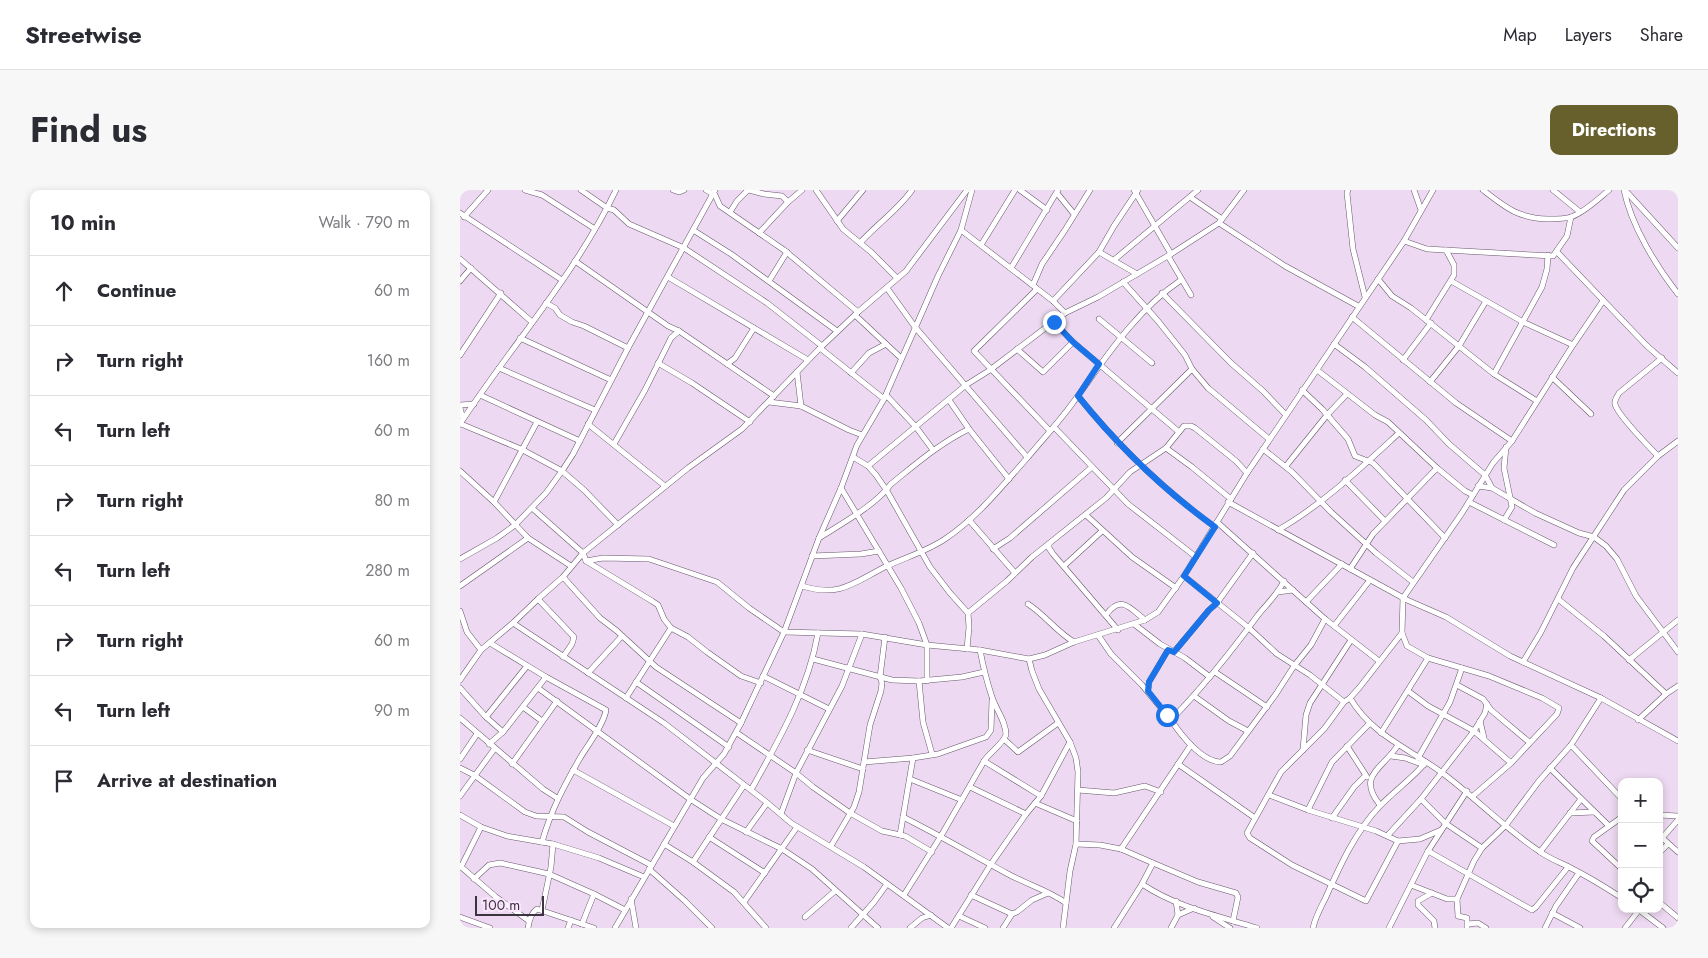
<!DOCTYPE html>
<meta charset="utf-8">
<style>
body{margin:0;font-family:Jost,sans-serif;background:#f7f7f7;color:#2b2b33}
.controls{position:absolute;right:15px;bottom:15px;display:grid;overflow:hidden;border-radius:10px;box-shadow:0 2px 8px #0003}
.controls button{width:45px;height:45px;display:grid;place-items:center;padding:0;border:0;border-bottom:1px solid #e1e1e2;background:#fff;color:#2b2b33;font:25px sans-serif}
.scale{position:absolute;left:15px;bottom:12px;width:69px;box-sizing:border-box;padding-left:5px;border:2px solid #3c343e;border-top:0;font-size:14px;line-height:18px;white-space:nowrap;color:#3c343e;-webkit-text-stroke:4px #fbe6fe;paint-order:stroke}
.stop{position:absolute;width:15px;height:15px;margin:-11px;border:4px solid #1a73e8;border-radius:50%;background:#fff}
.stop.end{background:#1a73e8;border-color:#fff;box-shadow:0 1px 5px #0008}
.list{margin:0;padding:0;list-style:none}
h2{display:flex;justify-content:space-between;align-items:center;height:65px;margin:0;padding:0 20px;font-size:21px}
h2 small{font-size:16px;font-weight:400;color:#7c7c81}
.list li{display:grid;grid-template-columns:32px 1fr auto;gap:15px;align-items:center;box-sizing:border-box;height:70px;padding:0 20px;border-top:1px solid #e1e1e2}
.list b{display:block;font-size:19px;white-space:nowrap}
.list em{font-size:16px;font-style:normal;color:#7c7c81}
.icon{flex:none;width:28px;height:28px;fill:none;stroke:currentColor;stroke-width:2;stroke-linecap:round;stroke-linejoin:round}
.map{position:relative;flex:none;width:1218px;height:738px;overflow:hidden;border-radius:10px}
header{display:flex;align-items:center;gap:30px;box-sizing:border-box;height:70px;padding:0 25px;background:#fff;border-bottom:1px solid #e1e1e2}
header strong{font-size:24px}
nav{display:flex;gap:28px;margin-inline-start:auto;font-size:18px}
.intro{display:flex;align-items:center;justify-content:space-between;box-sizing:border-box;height:120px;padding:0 30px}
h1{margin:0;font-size:35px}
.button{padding:12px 22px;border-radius:10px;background:#67602c;color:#fff;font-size:18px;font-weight:700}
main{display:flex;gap:30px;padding:0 30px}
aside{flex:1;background:#fff;border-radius:10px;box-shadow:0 2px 8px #0003}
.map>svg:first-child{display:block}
</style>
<header>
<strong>Streetwise</strong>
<nav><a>Map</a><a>Layers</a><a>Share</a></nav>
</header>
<div class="intro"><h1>Find us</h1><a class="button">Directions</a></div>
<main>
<aside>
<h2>10 min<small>Walk · 790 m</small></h2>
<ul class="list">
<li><svg class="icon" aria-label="ahead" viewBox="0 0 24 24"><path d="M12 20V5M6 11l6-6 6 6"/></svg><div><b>Continue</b></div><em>60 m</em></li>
<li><svg class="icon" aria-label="right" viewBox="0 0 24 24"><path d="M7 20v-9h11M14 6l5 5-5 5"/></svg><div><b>Turn right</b></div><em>160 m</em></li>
<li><svg class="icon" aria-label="left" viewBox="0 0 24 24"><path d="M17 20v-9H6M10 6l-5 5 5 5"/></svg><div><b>Turn left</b></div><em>60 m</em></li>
<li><svg class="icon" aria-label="right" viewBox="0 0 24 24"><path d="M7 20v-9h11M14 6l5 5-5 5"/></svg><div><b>Turn right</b></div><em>80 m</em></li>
<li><svg class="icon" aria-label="left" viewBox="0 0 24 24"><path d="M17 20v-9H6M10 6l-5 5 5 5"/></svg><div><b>Turn left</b></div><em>280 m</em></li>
<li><svg class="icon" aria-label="right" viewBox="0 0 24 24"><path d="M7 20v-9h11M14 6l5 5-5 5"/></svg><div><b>Turn right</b></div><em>60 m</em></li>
<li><svg class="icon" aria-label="left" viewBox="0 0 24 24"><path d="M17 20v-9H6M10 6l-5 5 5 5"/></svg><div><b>Turn left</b></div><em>90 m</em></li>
<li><svg class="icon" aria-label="arrive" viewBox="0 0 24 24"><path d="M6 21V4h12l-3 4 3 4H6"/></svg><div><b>Arrive at destination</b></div></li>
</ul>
</aside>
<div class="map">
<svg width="1218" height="738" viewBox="0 0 1218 738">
<rect width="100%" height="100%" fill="#edd9f1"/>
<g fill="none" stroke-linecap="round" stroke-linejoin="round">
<defs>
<g id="street">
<path d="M65,0L82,5L135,39"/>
<path d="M121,0L147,18L154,20L169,34L224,58L307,113L362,156"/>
<path d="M213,0L219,2L224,0"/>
<path d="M246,0L255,5L260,16L324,60L398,122"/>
<path d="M289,0L304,4L322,6L328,12"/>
<path d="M356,0L383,39L411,62L437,88"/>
<path d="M560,0L587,20"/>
<path d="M674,0L711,64"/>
<path d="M888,0L887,3L893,59L905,107"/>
<path d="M954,0L961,20"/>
<path d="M1023,0C1046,18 1058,28 1088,29C1095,29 1105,29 1111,27C1125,22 1138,9 1149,0"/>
<path d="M1093,0L1120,22"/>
<path d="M1164,0C1171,35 1196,76 1218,104"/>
<path d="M1165,0L1218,58"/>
<path d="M597,3L614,24"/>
<path d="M730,7L762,29"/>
<path d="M270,22L277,11L288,0"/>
<path d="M0,23L102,90"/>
<path d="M4,27L28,0"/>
<path d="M377,31L403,0"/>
<path d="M759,33L825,76L898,116"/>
<path d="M233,40L271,64L377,141"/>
<path d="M501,40L593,111L605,123L638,107L711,64L759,33L784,0"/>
<path d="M299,43L328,12L342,0"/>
<path d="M944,51L967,59L1093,66L1107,46L1111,27"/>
<path d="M400,53C417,34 438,20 452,0"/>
<path d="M521,55L555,0"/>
<path d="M639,62L677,84"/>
<path d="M1097,62L1187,156L1218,183"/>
<path d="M708,66L731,105"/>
<path d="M0,69L72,132"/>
<path d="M654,70L738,0"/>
<path d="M115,71L208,136L219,141L314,206"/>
<path d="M551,78L598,0"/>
<path d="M208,87L348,170"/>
<path d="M918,89L932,106L951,118L1034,184L1077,211"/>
<path d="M0,91L11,78"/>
<path d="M309,91L327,62"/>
<path d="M991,91L1063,132L1113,155"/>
<path d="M663,92L698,131L725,165L732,179L748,198L809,249"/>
<path d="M573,95L582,74L605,40L630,0"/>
<path d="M427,98L455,137L567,267"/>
<path d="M577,99L514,161L590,241"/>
<path d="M702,103L771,173L803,201L825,224"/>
<path d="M593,111L639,62L654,36L678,0"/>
<path d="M86,113L95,118L100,125L112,132L124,136L168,158"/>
<path d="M395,125L441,168"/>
<path d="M892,127L996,213L1052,251"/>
<path d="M639,129L692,173"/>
<path d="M966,130L994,85V75L986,60"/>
<path d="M594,132L613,152L719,242"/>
<path d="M60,148L151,190"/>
<path d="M874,154L905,177L966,230L989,254L1025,285L1032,298"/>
<path d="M360,158L424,209"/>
<path d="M557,159L583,182L613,152"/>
<path d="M0,165L41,103"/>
<path d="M943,170L971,133"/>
<path d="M198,173L232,193L290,232"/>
<path d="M267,174L275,168L294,138"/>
<path d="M39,178L135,220"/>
<path d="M857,180L915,225L928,232L977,278L1005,301L1013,305"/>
<path d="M337,182L341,216"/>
<path d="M391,183L409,163L426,154"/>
<path d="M1034,184L1082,97L1087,79L1088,65"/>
<path d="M1092,187L1131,224"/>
<path d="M970,192L999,156L1026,111"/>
<path d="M842,200L862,219L888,249L895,266L913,273L985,348"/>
<path d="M20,205L120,251"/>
<path d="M426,205L456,237L473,260"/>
<path d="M618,206C659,257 701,298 755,337"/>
<path d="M489,210L509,239L549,289"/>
<path d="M309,212L341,216L389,240L402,245"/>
<path d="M0,215L14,214"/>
<path d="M0,218L3,229"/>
<path d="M0,234C51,156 115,85 156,0"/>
<path d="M1,234L61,259L102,281L124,300L158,335"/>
<path d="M128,234L205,296"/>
<path d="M594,237L668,314L736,367"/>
<path d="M657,253L732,179"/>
<path d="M154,254L185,200L211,148L219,141"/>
<path d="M706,258L732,277L771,309"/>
<path d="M803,259L832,282L871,322L916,363L953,392"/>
<path d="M1198,266C1189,257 1157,224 1155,214C1154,210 1157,207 1159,203L1202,168"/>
<path d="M393,267L408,276L416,285L427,301L470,377L490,403L508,423L509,437L507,459"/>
<path d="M408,276L506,195L530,180L605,123"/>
<path d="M826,276L867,225L887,204"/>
<path d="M0,281L34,312L68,348L111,376"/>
<path d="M885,290L925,331"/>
<path d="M1018,296L1032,298L1075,323L1119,343L1134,347L1146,356L1157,369L1176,406L1218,462"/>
<path d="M381,298L441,398L459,433L467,455V491"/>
<path d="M34,312L77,232"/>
<path d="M768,312L947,410L986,427L1050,466L1141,508L1218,551"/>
<path d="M1009,312L1094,355"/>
<path d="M72,318L123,363L126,371L192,411L198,415L204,429L211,438L228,447L247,462L281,486L301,493"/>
<path d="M626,325L672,367L716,398"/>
<path d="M509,330L555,383"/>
<path d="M1044,330L1052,317L1044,278L1046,257"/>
<path d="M757,332L865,429L919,471"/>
<path d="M818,340C861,316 903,276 939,243"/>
<path d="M359,348C381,334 416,315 431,294C456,274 480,253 509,239"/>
<path d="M589,354V358L593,364L658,440"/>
<path d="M533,359L550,348L632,277"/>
<path d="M352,366L401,364L419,361"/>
<path d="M0,369L37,348L55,335L86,303L102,281L113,264L168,158L255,0"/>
<path d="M126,371L143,368L189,369L257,392L289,418L324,442L402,444L467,455L520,460L569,469L585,465L614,452L685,430L698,422L724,386L787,283L944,51L973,0"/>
<path d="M604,376L642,341"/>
<path d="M890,379L913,344L977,278"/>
<path d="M724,386L789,438L817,464L850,485L884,512"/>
<path d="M103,387L140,428L157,441L196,477L281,533"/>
<path d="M824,391C817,405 807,414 798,425C771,462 743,497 711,530C721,545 742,572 761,572L770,566L816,504L834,476L851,455L865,429"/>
<path d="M0,396L68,348"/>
<path d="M342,396C381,408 394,392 427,376C447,367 467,361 485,349C518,327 542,296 568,267C583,249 598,233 612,214C644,170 675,121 721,90"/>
<path d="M818,402L833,400"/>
<path d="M78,409L114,447L112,454L103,467"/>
<path d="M1098,409L1144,446L1206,504"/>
<path d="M846,412L882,374"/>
<path d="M568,414C585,425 597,442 614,452"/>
<path d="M0,421L7,442L21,460"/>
<path d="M508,423L547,391L572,367L646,308L670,282L706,258L724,236H731L735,238L776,271L787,283"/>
<path d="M646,425C661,404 670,418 685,430"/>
<path d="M53,433L204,533L305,611L331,633L404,677L488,738"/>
<path d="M674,434L700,454L725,468L750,487"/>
<path d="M874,436L910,390"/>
<path d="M638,445L651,464L682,495L711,530"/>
<path d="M30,453L86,487L146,520C144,534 128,555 120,568C104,596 91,620 82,652"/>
<path d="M714,462L749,420L757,413L793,363"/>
<path d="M353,469L432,490L459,491L502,487L524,482"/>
<path d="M569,469L572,481L579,499L610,552L616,568L618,582L616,654L610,681L603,738"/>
<path d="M1169,470L1218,430"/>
<path d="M1063,472L1081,442L1113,378L1164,300L1198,266L1218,251"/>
<path d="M755,482L807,517"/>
<path d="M128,483L162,446"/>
<path d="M303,486L369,519"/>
<path d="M0,490L21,460L53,433L78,409L103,387L123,363L228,278L282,239L360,158L398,122L446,81L507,0"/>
<path d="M459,491L463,532L472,564"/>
<path d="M176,492L269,557"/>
<path d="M997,495L1023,509L1031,520L1069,552"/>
<path d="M0,498L26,527L43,542"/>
<path d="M78,498L230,609L261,629L322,659L352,679L418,738"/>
<path d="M688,501L689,492L708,460"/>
<path d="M948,501L968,516L1014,541L1051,573"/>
<path d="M734,506L769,531L788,541"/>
<path d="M166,508L211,438"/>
<path d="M890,508C912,545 948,558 981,582C1015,607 1044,638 1079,661C1088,668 1099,672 1109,677C1127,686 1145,697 1162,708"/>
<path d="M63,517L82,531"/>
<path d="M26,527L67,476"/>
<path d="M0,528L83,599L97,608"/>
<path d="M1178,530L1206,504L1218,496"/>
<path d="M1020,531L1024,548"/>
<path d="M277,543L336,583L353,597L390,623L422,641L445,646L472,662"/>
<path d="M921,543L968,468"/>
<path d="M544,549L558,562L598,533"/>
<path d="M29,554L43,542L86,487"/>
<path d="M1111,555L1162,609"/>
<path d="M887,556L907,587"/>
<path d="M347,560L403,579"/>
<path d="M843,560L846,525L850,513L891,450"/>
<path d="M931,566L945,568L964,575"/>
<path d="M958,568L990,512L1002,478"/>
<path d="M0,569L17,544"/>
<path d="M524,571L581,606"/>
<path d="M404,572L453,568L478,564L526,547L531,540L532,510"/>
<path d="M52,574L97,511"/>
<path d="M718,574L795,628"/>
<path d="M0,578L14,585L65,622L76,626L104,627L128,642L191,675"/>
<path d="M1090,578L1149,636"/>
<path d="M113,580L214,636"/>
<path d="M450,589L502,610"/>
<path d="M510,597L566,624"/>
<path d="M291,600C319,550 348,500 358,443"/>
<path d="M618,600L654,603L685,596L701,602"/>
<path d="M809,605L848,620L916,641L938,651L960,649L981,640"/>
<path d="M0,606L35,558"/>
<path d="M1013,606L1051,573L1097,524L1099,518L1082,508L1029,486L968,468L947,456L942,443L943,408L1002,323L1033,273L1052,251L1113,155L1143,111"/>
<path d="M961,609L985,633L1022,658"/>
<path d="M575,613L617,631"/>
<path d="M920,615C896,585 923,579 938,555"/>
<path d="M848,620L872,572L909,534"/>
<path d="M1110,623L1134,622"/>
<path d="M321,624L336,583L382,496L402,444"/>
<path d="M0,625L21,637L47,646L93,654L139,668L184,687"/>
<path d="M1199,625L1218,626"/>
<path d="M443,627C479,645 513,665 548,684C566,694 588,700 606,713"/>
<path d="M1162,627L1134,647L1132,651L1162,679"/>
<path d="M872,628L894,597L905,586"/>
<path d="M286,642L307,613"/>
<path d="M440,645L453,568"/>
<path d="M928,645L961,609L1014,541L1025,523L1027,514"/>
<path d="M1199,645L1218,662"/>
<path d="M249,647L305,683"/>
<path d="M1202,648L1218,630"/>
<path d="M938,651L906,711L832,675L790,648L787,643L821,582L864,539L884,512L890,508L899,498L942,443"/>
<path d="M204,654L233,672L274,702L306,738"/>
<path d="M616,654L640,655L661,659L693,673L682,694L654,738"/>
<path d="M371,656L394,617L399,602L410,535L421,501L422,493L420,487L425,447"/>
<path d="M661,659L731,555"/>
<path d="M968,661L1072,720L1076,717L1108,677"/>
<path d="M1080,662L1121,609"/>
<path d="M1199,663L1208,654"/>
<path d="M233,672L284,595"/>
<path d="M693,673L738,692L776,703L778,707L773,731"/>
<path d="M0,676L36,707L69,731"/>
<path d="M1,677L21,637"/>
<path d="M189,679L225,711L252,738"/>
<path d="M14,689L29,675L40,673L89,684L134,704L165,720"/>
<path d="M682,694C716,717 758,726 797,738"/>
<path d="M951,695L987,709H997"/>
<path d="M972,703L958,711V715L974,731L975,738"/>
<path d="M444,705L481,646L524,571C530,562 542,555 546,545C546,531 536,520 532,507C527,492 523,476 520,460"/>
<path d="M511,705L552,724L557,722L572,710L588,703"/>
<path d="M171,709L176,738"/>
<path d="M284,712L337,637"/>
<path d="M1199,712L1218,728"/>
<path d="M1178,719L1203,738"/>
<path d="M82,720L91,677L93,654"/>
<path d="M1092,723L1120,738"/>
<path d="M718,725L734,718"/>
<path d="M499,726L525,738"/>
<path d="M0,727L30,738"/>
<path d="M345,727L375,701"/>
<path d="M753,727L770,738"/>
<path d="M122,734L134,704"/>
<path d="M1008,734L1018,733L1026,738"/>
<path d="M68,738C69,731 71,723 77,719L134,738"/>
<path d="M108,738L111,730"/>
<path d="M155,738L243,588L264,564L281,533L324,442L359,348L381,298L397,255L424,209L478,86L501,40L512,0"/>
<path d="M391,738L414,712L427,694"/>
<path d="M450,738L462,728L471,725"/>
<path d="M491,738L531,674L566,624L581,606L610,552"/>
<path d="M543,738L552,724"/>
<path d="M711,738L718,725L716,711"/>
<path d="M853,738C855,728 860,719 865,709C879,678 895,642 919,617C934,601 952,589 966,572"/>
<path d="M929,738L968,661L1007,601"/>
<path d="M1007,738V728L998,726L997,709L1014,671L1022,658L1046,635L1079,591L1111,555L1141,508"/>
<path d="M1085,738L1096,716L1119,683"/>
<path d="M1165,738L1179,720"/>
</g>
</defs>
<use href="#street" stroke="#68576b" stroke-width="6"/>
<use href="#street" stroke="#fff" stroke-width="5"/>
</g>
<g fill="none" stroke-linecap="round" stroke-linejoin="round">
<path stroke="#1a73e8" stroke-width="6" d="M594,132L613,152L639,174L618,206C659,257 701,298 755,337L724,386L757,413L749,420L714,462L708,460L689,492L688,501L707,525"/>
</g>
</svg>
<div class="controls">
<button>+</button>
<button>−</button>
<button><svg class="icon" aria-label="locate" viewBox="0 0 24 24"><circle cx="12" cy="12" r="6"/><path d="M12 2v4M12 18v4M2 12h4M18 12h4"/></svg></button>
</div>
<div class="scale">100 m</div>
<div class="stop" style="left:707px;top:525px"></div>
<div class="stop end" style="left:594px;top:132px"></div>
</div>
</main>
